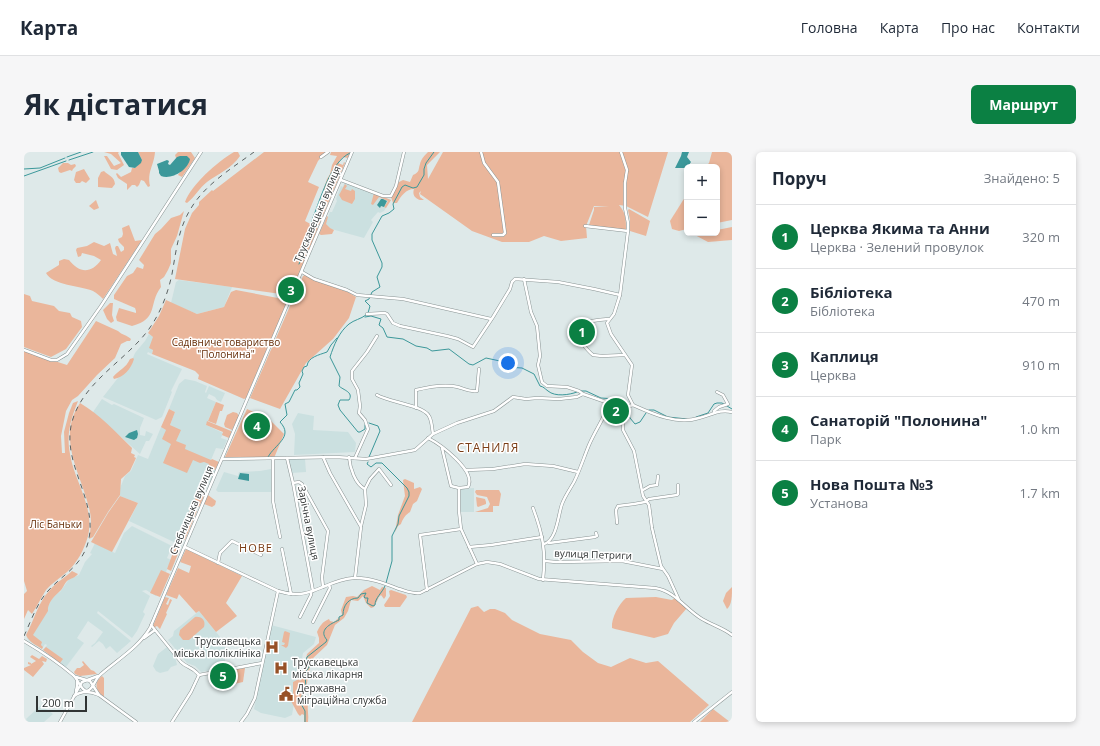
<!DOCTYPE html>
<html lang="uk">
<meta charset="utf-8">
<style>
body{margin:0;font-family:"Open Sans",sans-serif;background:#f6f6f7;color:#1f2937}
.controls{position:absolute;right:12px;top:12px;display:grid;overflow:hidden;border-radius:6px;box-shadow:0 2px 6px #0003}
.controls button{width:36px;height:36px;display:grid;place-items:center;padding:0;border:0;border-bottom:1px solid #e0e1e3;background:#fff;color:#1f2937;font:20px sans-serif}
.scale{position:absolute;left:12px;bottom:10px;width:51px;box-sizing:border-box;padding-left:4px;border:2px solid #303434;border-top:0;font-size:11px;line-height:14px;white-space:nowrap;color:#303434;-webkit-text-stroke:3px #fff;paint-order:stroke}
.you{position:absolute;left:484px;top:211px;width:14px;height:14px;margin:-10px;border:3px solid #fff;border-radius:50%;background:#1a73e8;box-shadow:0 0 0 6px #1a73e833}
.badge{display:grid;place-items:center;width:26px;height:26px;border-radius:50%;background:#0b8043;color:#fff;font-size:13px;font-weight:700}
.pin{position:absolute;translate:-50% -50%;border:2px solid #fff;box-shadow:0 1px 4px #0006}
.list{margin:0;padding:0;list-style:none}
h2{display:flex;justify-content:space-between;align-items:center;height:52px;margin:0;padding:0 16px;font-size:17px}
h2 small{font-size:13px;font-weight:400;color:#747a83}
.list li{display:grid;grid-template-columns:26px 1fr auto;gap:12px;align-items:center;box-sizing:border-box;height:64px;padding:0 16px;border-top:1px solid #e0e1e3}
.list b{display:block;font-size:15px;white-space:nowrap}
.list p{margin:0;font-size:13px;white-space:nowrap;color:#747a83}
.list em{font-size:13px;font-style:normal;color:#747a83}
.map{position:relative;flex:none;width:708px;height:570px;overflow:hidden;border-radius:6px}
header{display:flex;align-items:center;gap:24px;box-sizing:border-box;height:56px;padding:0 20px;background:#fff;border-bottom:1px solid #e0e1e3}
header strong{font-size:19px}
nav{display:flex;gap:22px;margin-inline-start:auto;font-size:14px}
.intro{display:flex;align-items:center;justify-content:space-between;box-sizing:border-box;height:96px;padding:0 24px}
h1{margin:0;font-size:28px}
.button{padding:10px 18px;border-radius:6px;background:#0b8043;color:#fff;font-size:14px;font-weight:700}
main{display:flex;gap:24px;padding:0 24px}
aside{flex:1;background:#fff;border-radius:6px;box-shadow:0 2px 6px #0003}
.map>svg:first-child{display:block}
</style>
<header>
<strong>Карта</strong>
<nav><a>Головна</a><a>Карта</a><a>Про нас</a><a>Контакти</a></nav>
</header>
<div class="intro"><h1>Як дістатися</h1><a class="button">Маршрут</a></div>
<main>
<div class="map">
<svg width="708" height="570" viewBox="0 0 708 570">
<rect width="100%" height="100%" fill="#dee9e9"/>
<g fill="#cbe0e0">
<path d="M320,31L367,48L360,59L356,61L354,60L347,68L349,70L340,86L300,75L306,60H308L313,49L312,47L317,34L319,35Z"/>
<path d="M155,128L208,135L200,155L173,162L147,151L152,130Z"/>
<path d="M125,182L129,185V197L128,202L124,200L123,202L158,217L147,239L148,240L138,265L132,268L79,245L108,208L111,201L121,189Z"/>
<path d="M161,227L171,229L183,234L181,240L182,241L185,234L201,241L197,250L193,248L191,245L185,242L183,246L192,250L182,273L199,281L197,286L203,288L199,297L192,296L184,315L191,318L186,331L179,328L152,391L105,369L114,351L96,344V336L101,324L107,319L114,303L124,307L137,275L142,278L148,274L146,273L151,260L145,257L155,232Z"/>
<path d="M78,247L88,253L90,252L120,266L116,276V283L121,284L122,279L129,282L125,289H122L116,302L69,260Z"/>
<path d="M274,261L290,264L289,278L324,280L332,291L331,300L270,303L271,282L268,272Z"/>
<path d="M264,307H281L282,320L267,321Z"/>
<path d="M247,317L248,340H194L192,338L200,320L214,324L215,320L236,319Z"/>
<path d="M450,336V360H436V337Z"/>
<path d="M108,374L148,394L143,406L147,408L132,444L122,438L118,439L126,444L119,460L121,462L113,479L108,486L74,459L73,461L107,489L93,501L86,494L82,497L79,492L75,489L68,495L67,494L71,491L79,480L64,469L53,486L60,491L42,515L19,498L23,493L21,492L18,497L5,489L3,486L32,441L36,440L45,427L55,423L61,410L68,402L66,401L71,391L91,401L100,381Z"/>
<path d="M175,459L201,491V516L177,520L171,514L163,511L144,488L149,484L150,479Z"/>
<path d="M247,473L292,485L290,492L279,501L268,563L261,566L237,561L230,557Z"/>
<path d="M143,495L151,504L153,513L147,515L144,519L136,521L132,519L129,514L134,502Z"/>
<path d="M17,553L29,562L20,570H4L2,567Z"/>
</g>
<g fill="#eab69b">
<path d="M80,0H95L94,1L100,13L93,18L87,17L80,4H83L90,14L97,11L87,2Z"/>
<path d="M114,0H131C130,14 123,19 126,34L124,35L120,29L117,28L115,33L113,35L111,33H108L103,38V32L94,26L92,22L93,21L97,25L107,20L108,16H111L118,8Z"/>
<path d="M154,0H167L171,6L158,25L154,23C157,17 164,15 165,7L163,4L152,6L151,3Z"/>
<path d="M210,0H214L216,4C208,16 194,22 183,30C175,36 171,45 163,51L161,50C168,32 193,10 210,0Z"/>
<path d="M240,0H302L294,9L284,30L295,35L281,69L294,76L265,146L257,142L151,127L161,77L168,61L175,53V50L188,38L189,39Z"/>
<path d="M307,0H326L324,6L319,5L314,11L319,13L320,10L321,11L295,73H292L295,62L303,44L300,36L303,27L306,22L308,13L313,4L306,3Z"/>
<path d="M404,0H416L403,13L404,27L419,0H644L624,65L602,54L595,53C602,61 602,67 602,78L570,75L565,73L570,58V55L585,54H570L562,74L563,86L537,89L520,84L505,90H478L448,79L396,42L397,39L395,41L396,45L400,48H396C391,46 388,43 390,37C382,37 377,44 373,51H369L367,45L375,30L379,28L386,30L389,23C396,20 394,18 396,12C397,7 401,3 404,0Z"/>
<path d="M688,0H708V68L693,71V15H681L685,11Z"/>
<path d="M39,11H44L47,13L51,12L52,14L49,17L48,19L46,18L37,21L35,20L34,16Z"/>
<path d="M60,17L66,27L62,31L58,29L56,31H52L50,28L52,20Z"/>
<path d="M80,19C85,24 90,24 91,32L88,36L74,35V26L77,20Z"/>
<path d="M321,32L323,34L321,37L327,39L328,37L331,39V47L328,52L318,48L315,43Z"/>
<path d="M350,41L367,48L362,56L360,55L364,49L355,45L349,53L347,52Z"/>
<path d="M663,42V77L655,79L648,77L646,69Z"/>
<path d="M72,48L75,56L70,58L65,54Z"/>
<path d="M605,57L626,69L622,84L606,79V68L604,58Z"/>
<path d="M160,59L153,84L147,97V111L144,118L140,125L136,128L137,135C124,152 135,167 108,174L93,169L92,165L95,156L112,161V159L111,156L90,147V143L103,124L109,121L113,115L119,117L120,113L115,108L131,82L137,77L147,66L156,63Z"/>
<path d="M303,64L304,65L302,72L306,76L310,78L308,82L297,83L295,82Z"/>
<path d="M105,73L111,89L118,88L79,147C76,144 73,141 69,139C57,134 28,133 22,121L35,113V109L40,107L45,108C55,121 67,122 77,108L70,104L58,101L57,104L54,105L52,98L53,96L63,94L70,90L80,94L86,91L89,102L93,104L91,96L92,94H94L97,100L100,98V95L95,90L94,87L98,85L99,82L98,76Z"/>
<path d="M708,75V88L684,90L669,82L693,81V78Z"/>
<path d="M281,123L295,130L324,140L332,145L325,166L309,187L282,211L256,257L226,246L279,124Z"/>
<path d="M212,138L259,147L263,150L222,246L220,247L174,227L175,223L171,219L128,202L129,198L125,196L129,185L124,181L135,164L142,148L173,162L200,155L207,140Z"/>
<path d="M0,142L6,144L8,149L30,154L35,159L46,161L48,165L57,169L58,175L42,197L27,205L0,195Z"/>
<path d="M86,151H89L88,163L90,169L87,171L83,167L79,158Z"/>
<path d="M72,169L94,179C98,183 103,183 107,187L106,189H103L97,192L91,206L73,223L54,244L48,248L42,259L37,284L38,301H41L40,280L45,261L49,251L54,249C47,267 42,281 46,302C50,329 71,355 64,384C60,398 53,411 43,420C36,426 28,431 22,438C17,446 13,454 8,462L4,458L0,467V442L3,439L0,429V199L43,213Z"/>
<path d="M109,206L110,207C107,217 100,225 90,227L89,225C95,218 102,216 106,207Z"/>
<path d="M192,250L200,253L198,259H196L192,272L184,269Z"/>
<path d="M56,251C76,263 92,280 108,296L107,301L111,303L110,305L112,306L106,319L97,327L96,343L84,360L69,385L65,387C67,376 68,366 65,356C57,321 32,287 56,251Z"/>
<path d="M145,257L151,260L146,273L157,278L152,289L162,293L161,297L187,308L188,307L195,310L191,318L184,315L185,312L180,310L176,311L169,308L163,321L139,311L147,292L138,287L142,278L137,275Z"/>
<path d="M223,257L245,267L260,282L250,306H202L201,305Z"/>
<path d="M209,260L213,261L215,264L208,278L201,275L200,272L203,263Z"/>
<path d="M183,269L207,279V281L205,286L198,283L199,280L182,273Z"/>
<path d="M381,327L390,331V337L396,335L398,337L393,349L389,352L386,360C382,362 378,368 377,372L374,374L371,380L374,363L381,344L379,328Z"/>
<path d="M452,338H475L477,342L475,354H469V360H451L464,356L466,352L463,345L453,343L451,340Z"/>
<path d="M174,339L181,342L175,355L169,353Z"/>
<path d="M184,343L192,349L191,353L188,355L180,352Z"/>
<path d="M96,344L114,351L88,400L67,390L84,361Z"/>
<path d="M452,345L461,347L462,350V352L454,355L453,354Z"/>
<path d="M167,356L173,359L161,388L155,385Z"/>
<path d="M151,395L156,397L147,419L143,417Z"/>
<path d="M162,397L218,424L202,451L213,464L192,480L175,459L172,461L155,442L153,447L142,443L154,416L165,421L167,414L156,410Z"/>
<path d="M137,418L146,422L136,445L126,441Z"/>
<path d="M48,419L54,422C51,426 47,426 43,429C40,432 39,437 35,440C30,444 23,452 24,459L9,483L18,490L17,493L19,495L18,497C12,493 5,490 2,483C10,469 14,450 26,438C32,430 41,426 48,419Z"/>
<path d="M348,434L356,438L358,435L362,436V444L360,447L357,443L355,445L350,455L347,456L342,451L339,444L334,449L327,448L324,459L320,466L311,473L303,493L287,508L282,537L278,547L279,552L284,551C283,557 285,564 284,570H280V563L278,562L276,564L274,562L267,549L269,545V530L275,527L276,529L279,524L283,502L295,491V486L293,480C296,474 298,470 305,467L306,469L310,470L318,463L317,458L322,445L329,444L333,445L340,438Z"/>
<path d="M708,435C708,443 708,453 703,457L699,449L702,441Z"/>
<path d="M367,438L382,443L383,445L376,455H361L360,453L366,444L365,439Z"/>
<path d="M141,445L145,446L142,452L144,453L146,447L148,448L142,461L143,462L136,477L133,474L131,475L135,481L129,474Z"/>
<path d="M632,445L648,448L651,446L663,456L650,471L644,482L630,486L591,477L588,476C587,466 595,452 602,446Z"/>
<path d="M454,454L460,460L466,457H471L481,461L488,468L516,482L547,488L559,500L574,511L587,515L606,506L622,511L634,509L685,553L666,570H388L447,456Z"/>
<path d="M171,465C178,464 182,469 180,475L165,488H159L155,483L156,478Z"/>
<path d="M261,479L266,481L264,494L262,496L257,493H260L261,491L258,490L260,480Z"/>
<path d="M22,495L39,507L36,511L19,498Z"/>
<path d="M8,503L15,507L18,504L23,507L22,510L18,509L20,512L9,525L0,518V516L7,513L4,512V510L7,511V512L12,509L6,505Z"/>
<path d="M59,509L67,518L70,519L73,522L56,524L51,522L50,520L53,516H56L60,513L58,510Z"/>
<path d="M221,516L219,530L210,532L207,518Z"/>
<path d="M78,524L80,526V545C72,539 69,531 78,524Z"/>
<path d="M689,557L706,570H676Z"/>
</g>
<g fill="#3c989a">
<path d="M97,0H114L118,8L117,11L111,16L105,15L97,3Z"/>
<path d="M658,0H665L663,5L667,10L663,16H651L657,4Z"/>
<path d="M156,4H163L166,7C164,18 148,28 137,24L135,21V19L133,12L143,8L145,9L144,12L146,13L153,5Z"/>
<path d="M357,47H359L363,49L360,55L357,54L356,56L353,53Z"/>
<path d="M113,278L114,282L113,286L110,288L101,285L105,281Z"/>
<path d="M216,321L225,322V329L214,327Z"/>
</g>
<g fill="none" stroke-linecap="round" stroke-linejoin="round">
<g stroke="#3c989a" stroke-width="1">
<path d="M43,5L57,0"/>
<path d="M45,8L69,0"/>
<path d="M0,17L16,16L41,6"/>
<path d="M0,24L42,9"/>
<path d="M287,73L288,68C296,49 306,10 326,1"/>
<path d="M283,86L286,75"/>
<path d="M275,112L280,101L282,87"/>
<path d="M344,161L346,154L341,149L345,147L348,140L356,135L353,125L358,115V111L348,88V82L358,64L365,61L370,57L369,52L378,35L381,33L389,36L393,35L400,23V17L402,11L410,0"/>
<path d="M341,165L347,164L357,167L355,173L359,176L363,185L379,187L392,194L403,196L408,199L425,197L445,212L449,213L462,206L476,209L483,215L498,216L510,222L516,234C520,235 520,236 524,239C531,245 545,243 553,240"/>
<path d="M36,207L42,204"/>
<path d="M557,239H562L577,246L592,247L603,254"/>
<path d="M603,258L606,266L611,272L616,270L622,261"/>
<path d="M625,258H630L644,265L663,267"/>
<path d="M672,265L684,261L690,252L693,251H698L708,257"/>
<path d="M341,273V277L336,280H334L316,258L314,253L316,248H325C330,240 319,238 315,234L316,225L306,205C310,193 315,180 325,172C330,168 337,167 342,163"/>
<path d="M244,305C251,292 270,285 256,270L263,263L261,252L265,250L271,238H273L276,235L275,231L279,222L278,219L280,215L283,214C284,205 295,203 303,200L307,193L313,186"/>
<path d="M345,305L356,279L354,274L345,271"/>
<path d="M344,310L343,312L347,315L352,311H358L383,336L385,340V344L375,364L374,372L368,384V409L362,431"/>
<path d="M281,570V559L276,550L278,544L282,538L281,521L285,515V513L282,510L283,505L302,490L303,488C294,478 306,472 315,468V465L319,463C319,453 325,446 334,446L337,442L342,441L340,445L341,446H344L343,451L349,454L351,453C351,446 358,441 361,434"/>
</g>
<defs>
<g id="minor">
<path d="M457,0L460,11L474,30L481,81L479,83H469"/>
<path d="M597,0L603,18L601,31V56L604,71V79L596,143L590,162L583,171L587,182L608,213L604,243L609,253"/>
<path d="M297,5L304,0"/>
<path d="M317,28L359,44H367L372,34L380,0"/>
<path d="M561,74L604,79"/>
<path d="M278,120L290,127L323,138L333,143L379,147L467,167"/>
<path d="M500,127L507,160L513,174L516,204L514,213L518,230L523,234L543,235L555,239L559,242"/>
<path d="M343,162L361,161L363,162L369,171L376,174L423,184L434,187L449,195L469,165L486,137L488,130L491,127L534,130L570,137L596,143"/>
<path d="M585,167C571,168 541,170 558,191C561,195 565,200 569,203L578,204L601,203"/>
<path d="M0,198L27,208H33L43,202L77,154L177,0"/>
<path d="M353,243C364,250 399,253 405,264C408,269 408,277 409,282"/>
<path d="M609,253C629,262 653,273 675,266C688,263 695,257 708,260"/>
<path d="M392,256V238C404,235 421,232 434,235C440,237 446,240 453,239L455,217"/>
<path d="M599,256V278L610,299L619,344L625,353L628,376L637,414L644,424L655,448"/>
<path d="M690,259L695,255L704,252L699,243L693,240"/>
<path d="M404,286C416,292 453,319 444,335L435,336L427,334L418,296"/>
<path d="M299,305L306,321L337,375L331,426"/>
<path d="M325,305C326,316 331,332 341,337L342,353L337,374"/>
<path d="M249,306V349L256,385"/>
<path d="M263,306L269,331L289,439"/>
<path d="M331,306L344,277L341,268L335,261L336,254L334,238L328,227V219L343,200L353,184"/>
<path d="M198,307L312,305L342,307L386,299L391,298L409,282L433,271L470,259L489,245L502,247L513,246L535,247L553,245L559,242L599,256L609,253"/>
<path d="M442,318L469,317L501,312L529,314L554,320"/>
<path d="M269,331L275,330L278,332L304,379L298,425L299,435"/>
<path d="M435,336V359L437,377L453,412"/>
<path d="M341,337L346,327L355,317L367,333"/>
<path d="M619,338L626,334L633,333L634,324"/>
<path d="M509,356C519,383 522,399 519,428"/>
<path d="M593,371L592,358L594,354L610,352L621,350L625,347L653,343L654,342V333"/>
<path d="M525,391L571,385L573,384L572,381"/>
<path d="M520,392C533,388 534,363 538,352C541,344 546,337 550,330C556,318 560,305 565,293C571,279 580,266 586,251"/>
<path d="M161,395L254,439C287,450 300,428 330,426C344,425 362,432 375,437C382,439 388,442 396,441L453,412L463,410L476,412L515,427L631,436C651,439 661,457 678,467C688,473 699,476 708,483"/>
<path d="M445,395L467,393L518,385"/>
<path d="M258,397L267,442"/>
<path d="M521,409L532,410L598,409L639,417"/>
<path d="M194,411L196,401L208,389L237,403"/>
<path d="M403,438L396,383L437,377"/>
<path d="M276,465L287,443V440"/>
<path d="M289,470L306,436L305,433"/>
<path d="M127,473L157,510C163,516 168,514 175,523"/>
<path d="M120,486L131,478"/>
<path d="M0,489C17,499 34,510 49,523C55,528 56,538 63,539"/>
<path d="M52,525L66,529L75,543"/>
<path d="M52,539L53,534V529"/>
<path d="M63,539C70,537 70,528 76,523C93,508 114,496 126,476L328,0"/>
<path d="M50,544C58,538 66,539 75,543L112,570"/>
<path d="M36,570L58,530L74,524"/>
<path d="M148,570L167,540L175,523L238,511"/>
<path d="M217,570L223,562L231,546L254,439"/>
<path d="M670,570L708,540"/>
</g>
</defs>
<use href="#minor" stroke="#8a9494" stroke-width="3.5"/>
<use href="#minor" stroke="#fff" stroke-width="2.5"/>
<path stroke="#5c6262" stroke-width="1" stroke-dasharray="5 5" stroke-linecap="butt" d="M0,484C7,469 13,451 24,439C38,423 55,416 63,394C77,352 39,316 47,274C56,231 101,210 125,177C137,160 144,141 148,122C152,100 154,78 166,58C180,33 207,17 230,0"/>
</g>
<defs>
<symbol id="hospital-bare" viewBox="-9 -9 18 18"><path d="M-5-5h3v3.5h4V-5h3V5h-3V1.5h-4V5h-3Z" fill="#975127" stroke="#fff" stroke-width="2.5" paint-order="stroke"/></symbol>
<symbol id="civic-bare" viewBox="-9 -9 18 18"><path d="M-.6-6.5H3V-4.5H.6V-3L4-1V1h2V6H-6V1h2V-1L-.6-3ZM-1.2 2.5V6h2.4V2.5Z" fill="#975127" stroke="#fff" stroke-width="2.5" paint-order="stroke"/></symbol>
</defs>
<g fill-rule="evenodd">
<use href="#hospital-bare" x="238" y="485" width="20" height="20"/>
<use href="#hospital-bare" x="247" y="506" width="20" height="20"/>
<use href="#civic-bare" x="252" y="532" width="20" height="20"/>
</g>
<g text-anchor="middle" dominant-baseline="central" stroke-width="3" stroke-linejoin="round" paint-order="stroke">
<g font-size="10" fill="#303434" stroke="#fff">
<text transform="translate(293 62) rotate(-67)">Трускавецька вулиця</text>
<text transform="translate(167 358) rotate(-67)">Стебницька вулиця</text>
<text transform="translate(285 371) rotate(79)">Зарічна вулиця</text>
<text transform="translate(569 402) rotate(2)">вулиця Петриги</text>
</g>
<g font-size="10" fill="#652d07" stroke="#fff">
<text x="202" y="190">Садівниче товариство<tspan x="202" dy="12">"Полонина"</tspan></text>
<text x="32" y="372">Ліс Баньки</text>
</g>
<g font-size="10" fill="#303434" stroke="#fff" text-anchor="start">
<text x="237" y="489" text-anchor="end">Трускавецька<tspan x="237" dy="12">міська поліклініка</tspan></text>
<text x="268" y="510">Трускавецька<tspan x="268" dy="12">міська лікарня</tspan></text>
<text x="273" y="536">Державна<tspan x="273" dy="12">міграційна служба</tspan></text>
</g>
<g font-size="11" letter-spacing="1" fill="#7a3c14" stroke="#fff">
<text x="232" y="395">НОВЕ</text>
</g>
<g font-size="12" letter-spacing="1" fill="#7a3c14" stroke="#fff">
<text x="464" y="295">СТАНИЛЯ</text>
</g>
</g>
</svg>
<div class="controls">
<button>+</button>
<button>−</button>
</div>
<div class="scale">200 m</div>
<div class="you"></div>
<div class="pin badge" style="left:558px;top:180px">1</div>
<div class="pin badge" style="left:592px;top:259px">2</div>
<div class="pin badge" style="left:267px;top:138px">3</div>
<div class="pin badge" style="left:233px;top:274px">4</div>
<div class="pin badge" style="left:199px;top:524px">5</div>
</div>
<aside>
<h2>Поруч<small>Знайдено: 5</small></h2>
<ul class="list">
<li><span class="badge">1</span><div><b>Церква Якима та Анни</b><p>Церква · Зелений провулок</p></div><em>320 m</em></li>
<li><span class="badge">2</span><div><b>Бібліотека</b><p>Бібліотека</p></div><em>470 m</em></li>
<li><span class="badge">3</span><div><b>Каплиця</b><p>Церква</p></div><em>910 m</em></li>
<li><span class="badge">4</span><div><b>Санаторій &quot;Полонина&quot;</b><p>Парк</p></div><em>1.0 km</em></li>
<li><span class="badge">5</span><div><b>Нова Пошта №3</b><p>Установа</p></div><em>1.7 km</em></li>
</ul>
</aside>
</main>
